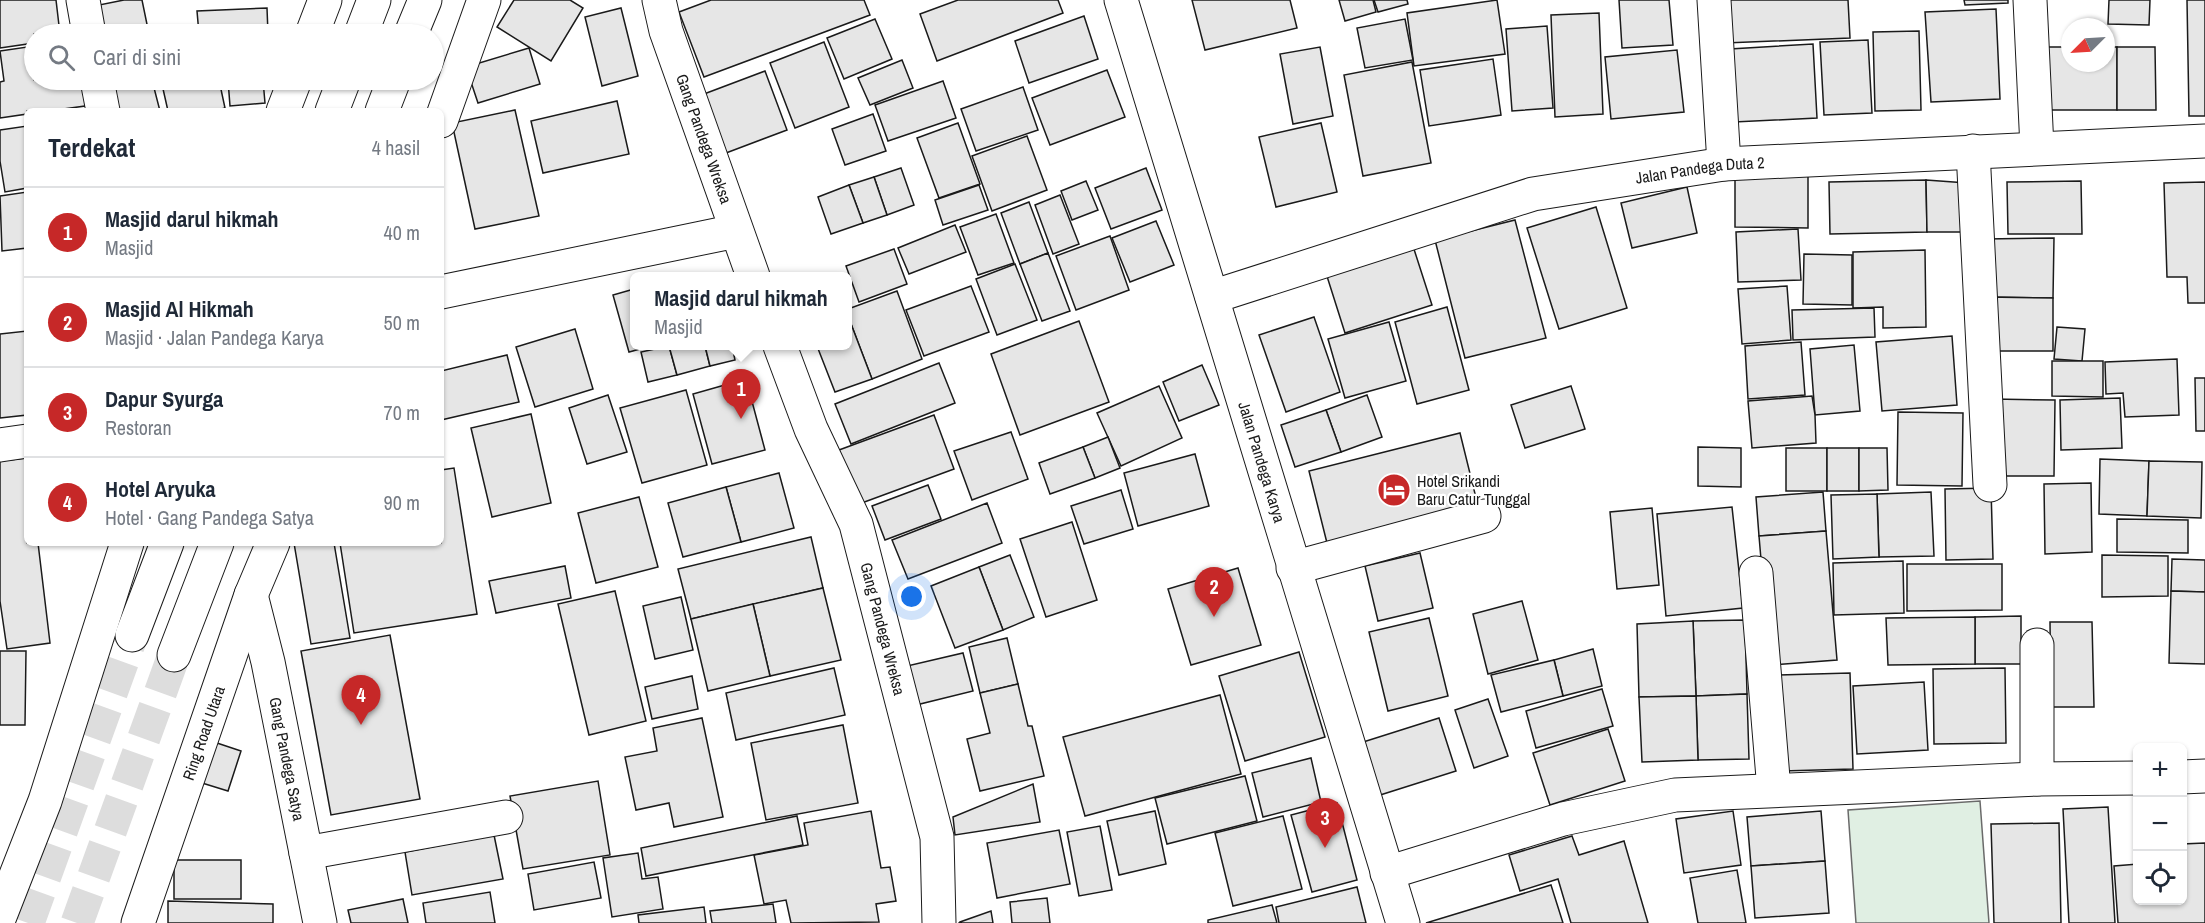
<!DOCTYPE html>
<html lang="id">
<meta charset="utf-8">
<style>
body{margin:0;font-family:"Archivo Narrow",sans-serif;background:#f6f6f7;color:#1f2937}
.controls{position:absolute;right:18px;bottom:18px;display:grid;overflow:hidden;border-radius:9px;box-shadow:0 2px 4px #0004}
.controls button{width:54px;height:54px;display:grid;place-items:center;padding:0;border:0;border-bottom:2px solid #e0e1e3;background:#fff;color:#1f2937;font:30px sans-serif}
.compass{position:absolute;left:2061px;top:18px;width:54px;height:54px;border-radius:50%;background:#fff;box-shadow:0 2px 4px #0004;rotate:246deg}
.you{position:absolute;left:912px;top:597px;width:21px;height:21px;margin:-15px;border:4px solid #fff;border-radius:50%;background:#1a73e8;box-shadow:0 0 0 9px #1a73e833}
.badge{display:grid;place-items:center;width:39px;height:39px;border-radius:50%;background:#c62828;color:#fff;font-size:20px;font-weight:700}
.pin{position:absolute;translate:-50% -50px;filter:drop-shadow(0 2px 3px #0008)}
.pin::after{content:'';position:absolute;top:32px;width:21px;height:18px;background:inherit;clip-path:polygon(0 0,100% 0,50% 100%)}
.popup{position:absolute;left:630px;top:272px;width:222px;height:78px;box-sizing:border-box;display:grid;place-content:center;border-radius:9px;background:#fff;filter:drop-shadow(0 2px 4px #0005);font-size:20px;white-space:nowrap;color:#747a83}
.popup b{font-size:22px;color:#1f2937}
.popup::after{content:'';position:absolute;left:50%;top:100%;margin-left:-12px;border:12px solid transparent;border-top-color:#fff}
.list{margin:0;padding:0;list-style:none}
h2{display:flex;justify-content:space-between;align-items:center;height:78px;margin:0;padding:0 24px;font-size:26px}
h2 small{font-size:20px;font-weight:400;color:#747a83}
.list li{display:grid;grid-template-columns:39px 1fr auto;gap:18px;align-items:center;box-sizing:border-box;height:90px;padding:0 24px;border-top:2px solid #e0e1e3}
.list b{display:block;font-size:22px;white-space:nowrap}
.list p{margin:0;font-size:20px;white-space:nowrap;color:#747a83}
.list em{font-size:20px;font-style:normal;color:#747a83}
.icon{flex:none;width:33px;height:33px;fill:none;stroke:currentColor;stroke-width:2;stroke-linecap:round;stroke-linejoin:round}
.map{position:relative;flex:none;width:2205px;height:923px;overflow:hidden}
.search{position:absolute;background:#fff;box-shadow:0 2px 4px #0004;left:24px;top:24px;width:420px;height:66px;display:flex;align-items:center;gap:15px;box-sizing:border-box;padding:0 21px;border-radius:33px;color:#747a83;font-size:22px}
.panel{position:absolute;background:#fff;box-shadow:0 2px 4px #0004;left:24px;top:108px;width:420px;height:438px;border-radius:9px}
.map>svg:first-child{display:block}
</style>
<div class="map">
<svg width="2205" height="923" viewBox="0 0 2205 923">
<rect width="100%" height="100%" fill="#fff"/>
<path fill="#e0efe3" stroke="#6a6a6a" stroke-width="1.5" d="M1980,801L1989,923H1856L1848,810Z"/>
<g fill="#e6e6e6" stroke="#1a1a1a" stroke-width="1.5">
<path d="M0,0H56L60,34H34V43L0,48Z"/>
<path d="M124,0H142L149,34H99L94,6Z"/>
<path d="M514,0H570L583,8L551,61L497,27Z"/>
<path d="M711,0H864L870,15L704,77L679,12Z"/>
<path d="M958,0H1058L1063,13L937,61L920,14Z"/>
<path d="M1192,0H1290L1297,28L1205,50Z"/>
<path d="M1339,0H1373L1376,12L1345,21Z"/>
<path d="M1374,0H1407L1408,4L1378,12Z"/>
<path d="M1497,0L1505,54L1414,66L1407,13Z"/>
<path d="M1619,0H1669L1673,45L1622,48Z"/>
<path d="M1723,0H1848L1850,38L1725,43Z"/>
<path d="M1964,0H2008V3L1965,5Z"/>
<path d="M2109,0H2150L2149,25L2108,24Z"/>
<path d="M2187,0H2205V116H2189Z"/>
<path d="M267,8L268,34H199L197,11Z"/>
<path d="M621,8L638,76L602,86L585,17Z"/>
<path d="M1996,9L2000,99L1931,102L1925,12Z"/>
<path d="M1599,13L1603,114L1555,117L1551,15Z"/>
<path d="M1084,16L1098,59L1029,83L1015,41Z"/>
<path d="M875,19L892,59L844,79L827,38Z"/>
<path d="M1405,19L1413,60L1365,68L1357,28Z"/>
<path d="M1547,26L1553,108L1512,111L1506,29Z"/>
<path d="M1919,31L1921,110L1875,111L1873,32Z"/>
<path d="M1868,40L1872,113L1824,115L1820,42Z"/>
<path d="M824,42L849,107L795,128L770,63Z"/>
<path d="M1813,44L1817,118L1734,122L1730,49Z"/>
<path d="M34,46V80H88L92,105L49,111H27V114L0,118V82L4,81L0,51Z"/>
<path d="M1320,47L1333,116L1293,124L1280,54Z"/>
<path d="M2044,47H2070V63H2106V47H2117V110H2044Z"/>
<path d="M2117,47H2155L2156,110H2117Z"/>
<path d="M529,48L540,84L478,103L466,67Z"/>
<path d="M1677,50L1684,112L1611,119L1605,57Z"/>
<path d="M1493,59L1501,115L1429,126L1420,70Z"/>
<path d="M902,60L913,88L870,105L858,78Z"/>
<path d="M1412,62L1431,163L1363,176L1344,75Z"/>
<path d="M1107,70L1125,117L1050,145L1032,98Z"/>
<path d="M765,71L787,130L726,153L704,94Z"/>
<path d="M105,80H152L160,111H113Z"/>
<path d="M161,80H219L225,108L214,111H168Z"/>
<path d="M228,80H263L265,103L230,106Z"/>
<path d="M943,81L956,118L888,141L875,105Z"/>
<path d="M1023,87L1038,130L976,151L961,109Z"/>
<path d="M617,101L629,154L543,173L531,121Z"/>
<path d="M515,110L539,216L475,229L452,123Z"/>
<path d="M873,114L886,151L845,165L832,129Z"/>
<path d="M958,123L980,184L939,198L917,138Z"/>
<path d="M1321,123L1337,192L1276,207L1259,137Z"/>
<path d="M27,126V188L5,192L0,161V130Z"/>
<path d="M1027,136L1047,190L992,211L972,156Z"/>
<path d="M901,168L914,205L887,215L874,177Z"/>
<path d="M1146,168L1162,210L1111,229L1095,188Z"/>
<path d="M1735,171H1808V228L1735,227Z"/>
<path d="M874,177L887,215L863,223L849,185Z"/>
<path d="M1926,180L1927,232L1830,234L1829,182Z"/>
<path d="M1926,180L1967,183L1968,232H1927Z"/>
<path d="M1086,181L1098,210L1072,220L1061,191Z"/>
<path d="M2081,181L2082,234H2008L2007,182Z"/>
<path d="M2205,182V303H2188L2187,277H2167L2164,183Z"/>
<path d="M849,185L863,223L831,234L818,197Z"/>
<path d="M979,185L988,210L943,225L935,200Z"/>
<path d="M1687,187L1697,233L1632,248L1621,203Z"/>
<path d="M27,192V248L2,251L0,196Z"/>
<path d="M1060,195L1079,244L1053,254L1035,205Z"/>
<path d="M1029,202L1048,253L1020,264L1001,213Z"/>
<path d="M1596,207L1627,308L1559,329L1527,228Z"/>
<path d="M996,214L1014,263L978,275L960,227Z"/>
<path d="M1515,220L1546,338L1465,358L1435,240Z"/>
<path d="M1156,221L1174,265L1130,282L1112,238Z"/>
<path d="M955,225L966,252L909,274L898,248Z"/>
<path d="M1798,229L1801,280L1738,282L1736,232Z"/>
<path d="M1110,236L1129,290L1076,310L1056,256Z"/>
<path d="M2054,238L2053,298L1985,297V239Z"/>
<path d="M1412,243L1432,305L1345,333L1325,270Z"/>
<path d="M894,249L907,284L859,302L846,266Z"/>
<path d="M1925,250L1926,327L1883,328V307L1853,308V252Z"/>
<path d="M1048,253L1070,311L1042,321L1020,264Z"/>
<path d="M1804,254L1852,255V305L1803,304Z"/>
<path d="M1015,264L1037,320L997,335L976,279Z"/>
<path d="M971,286L989,332L924,356L906,310Z"/>
<path d="M1787,286L1791,340L1742,344L1738,289Z"/>
<path d="M634,289V346H651L629,352L613,295Z"/>
<path d="M897,291L922,359L872,379L848,316V309Z"/>
<path d="M1985,297L2053,298V351H1985Z"/>
<path d="M1447,307L1469,390L1417,404L1395,322Z"/>
<path d="M1874,308L1875,337L1793,340L1792,310Z"/>
<path d="M848,316L872,379L835,392L817,346H848Z"/>
<path d="M1314,317L1340,392L1286,412L1259,335Z"/>
<path d="M1079,321L1109,402L1020,435L991,354Z"/>
<path d="M1389,322L1406,381L1345,398L1328,339Z"/>
<path d="M2057,327L2085,329L2082,361L2054,359Z"/>
<path d="M575,329L593,389L535,407L516,347Z"/>
<path d="M27,331V415L0,418V334Z"/>
<path d="M1952,336L1957,405L1882,411L1876,342Z"/>
<path d="M1801,342L1805,395L1748,399L1745,346Z"/>
<path d="M1854,345L1860,411L1815,415L1810,349Z"/>
<path d="M669,346L677,375L648,382L641,352Z"/>
<path d="M669,346H705L710,366L677,375Z"/>
<path d="M705,346H732L735,360L710,366Z"/>
<path d="M507,355L519,402L441,420V371Z"/>
<path d="M2177,359L2179,415L2125,417L2123,393L2106,394L2105,362Z"/>
<path d="M2052,361H2103V397L2052,396Z"/>
<path d="M939,363L955,403L851,444L835,404Z"/>
<path d="M1202,365L1219,405L1179,421L1163,382Z"/>
<path d="M2195,378H2205V431H2196Z"/>
<path d="M746,379L765,450L712,464L693,394Z"/>
<path d="M1159,386L1182,438L1121,466L1097,413Z"/>
<path d="M1571,386L1585,429L1525,448L1511,405Z"/>
<path d="M686,390L707,465L642,483L620,408Z"/>
<path d="M608,395L627,452L587,464L569,408Z"/>
<path d="M1367,395L1382,437L1341,452L1326,410Z"/>
<path d="M1812,396L1815,415L1816,443L1752,448L1748,401Z"/>
<path d="M2120,398L2122,448L2061,450L2060,400Z"/>
<path d="M1992,399L2055,400L2054,476H1992Z"/>
<path d="M1326,410L1341,452L1295,467L1281,425Z"/>
<path d="M1898,412L1963,413L1962,486L1897,485Z"/>
<path d="M531,414L551,503L492,517L471,428Z"/>
<path d="M934,415L954,469L859,504L839,450Z"/>
<path d="M1011,432L1028,479L972,500L954,451Z"/>
<path d="M1460,433L1479,510L1328,547L1309,471Z"/>
<path d="M1108,437L1120,468L1095,478L1083,447Z"/>
<path d="M1083,447L1095,478L1050,494L1039,463Z"/>
<path d="M1698,447L1741,448V487L1698,486Z"/>
<rect x="1786" y="448" width="41" height="43"/>
<rect x="1827" y="448" width="32" height="43"/>
<path d="M1859,448H1887L1888,490L1859,491Z"/>
<path d="M1195,454L1209,506L1138,526L1124,473Z"/>
<path d="M27,458V543H38L50,643L7,649L0,601V461Z"/>
<path d="M2100,459L2149,461L2147,516L2099,514Z"/>
<path d="M2149,461L2202,462L2201,518L2147,516Z"/>
<path d="M454,468L477,614L354,633L340,543H441V470Z"/>
<path d="M779,473L794,528L741,542L726,487Z"/>
<path d="M2091,483L2092,552L2045,554L2044,484Z"/>
<path d="M928,485L941,519L885,540L872,506Z"/>
<path d="M726,487L741,542L683,557L668,503Z"/>
<path d="M1991,488L1993,559L1946,560L1945,489Z"/>
<path d="M1121,490L1133,529L1084,544L1071,506Z"/>
<path d="M1823,492L1826,531L1759,536L1756,497Z"/>
<path d="M1931,492L1934,556L1879,557L1877,494Z"/>
<path d="M1877,494L1879,557L1833,559L1831,495Z"/>
<path d="M639,497L658,567L596,583L578,513Z"/>
<path d="M987,503L1002,543L908,579L892,540Z"/>
<path d="M1732,507L1743,608L1666,616L1657,514Z"/>
<path d="M1652,508L1659,585L1617,589L1610,512Z"/>
<path d="M2117,519L2188,520V553L2117,552Z"/>
<path d="M1072,522L1097,600L1046,617L1020,539Z"/>
<path d="M1826,531L1837,660L1770,665L1759,536Z"/>
<path d="M811,537L823,588L691,619L678,569Z"/>
<path d="M294,543H334L350,638L311,644Z"/>
<path d="M1420,553L1433,608L1378,621L1365,566Z"/>
<path d="M1010,555L1034,617L1003,630L979,567Z"/>
<path d="M2102,555L2168,556V596L2102,597Z"/>
<path d="M2172,559L2205,560V592L2171,591Z"/>
<path d="M1903,561L1904,613L1834,615L1833,563Z"/>
<path d="M1907,564H2002V610L1907,611Z"/>
<path d="M565,566L571,598L496,613L489,581Z"/>
<path d="M979,567L1003,630L955,648L931,586Z"/>
<path d="M1238,568L1261,645L1191,665L1168,589Z"/>
<path d="M823,588L841,660L770,676L753,604Z"/>
<path d="M615,591L646,721L589,735L558,604Z"/>
<path d="M2171,591L2205,592V664L2169,663Z"/>
<path d="M681,597L693,650L655,659L643,606Z"/>
<path d="M1522,601L1538,660L1488,674L1473,614Z"/>
<path d="M753,604L770,676L708,691L691,619Z"/>
<path d="M2021,616V664H1975V617Z"/>
<path d="M1975,617V664L1888,665L1886,618Z"/>
<path d="M1429,618L1448,696L1388,711L1369,632Z"/>
<path d="M1745,620L1747,694L1696,696L1693,621Z"/>
<path d="M1693,621L1696,696L1639,697L1637,624Z"/>
<path d="M2050,622H2092L2094,707H2051Z"/>
<path d="M390,635L420,799L331,815L301,651Z"/>
<path d="M1007,638L1018,684L980,693L969,647Z"/>
<path d="M1593,649L1602,686L1563,696L1554,660Z"/>
<path d="M0,651H26L25,725H0Z"/>
<path d="M1299,652L1325,737L1245,761L1219,676Z"/>
<path d="M963,653L973,691L916,705L907,666Z"/>
<path d="M1554,660L1563,696L1501,712L1491,675Z"/>
<path d="M834,668L845,715L736,740L726,693Z"/>
<path d="M2005,668L2006,743L1934,744L1933,669Z"/>
<path d="M1850,673L1853,769L1782,771L1779,675Z"/>
<path d="M692,676L698,709L652,719L645,687Z"/>
<path d="M1924,682L1928,750L1857,754L1853,686Z"/>
<path d="M1018,684L1028,726H1032L1044,776L980,791L967,739L990,733L980,693Z"/>
<path d="M1602,689L1613,726L1536,748L1526,711Z"/>
<path d="M1747,694L1749,759L1698,760L1696,696Z"/>
<path d="M1220,695L1241,774L1085,816L1063,737Z"/>
<path d="M1696,696L1698,760L1642,762L1639,697Z"/>
<path d="M1488,699L1508,756L1474,768L1455,710Z"/>
<path d="M702,718L723,817L674,827L669,803L636,810L625,757L657,751L653,728Z"/>
<path d="M1439,718L1456,771L1377,796L1360,743Z"/>
<path d="M843,725L858,803L766,820L751,743Z"/>
<path d="M1608,729L1625,781L1550,805L1533,753Z"/>
<path d="M214,742L241,751L228,791L202,783Z"/>
<path d="M1311,758L1321,802L1263,817L1252,773Z"/>
<path d="M1245,776L1257,821L1167,844L1155,798Z"/>
<path d="M598,781L610,855L523,869L510,796Z"/>
<path d="M1033,784L1040,822L955,835L953,817Z"/>
<path d="M1337,803L1357,880L1312,892L1291,815Z"/>
<path d="M2108,807L2115,923H2069L2063,809Z"/>
<path d="M871,811L881,868L890,867L896,901L876,904L879,922L791,923L786,900L764,904L754,855L808,845L804,823Z"/>
<path d="M1155,811L1166,864L1119,875L1107,821Z"/>
<path d="M1733,811L1741,865L1684,873L1676,819Z"/>
<path d="M1821,811L1825,861L1751,866L1747,817Z"/>
<path d="M797,816L803,845L646,876L641,848Z"/>
<path d="M1283,816L1302,889L1233,906L1215,833Z"/>
<path d="M2059,823L2061,923H1994L1991,824Z"/>
<path d="M1100,826L1112,890L1079,896L1067,832Z"/>
<path d="M1059,830L1070,884L997,898L987,843Z"/>
<path d="M494,835L503,879L412,895L405,852Z"/>
<path d="M1572,836L1579,855L1624,841L1648,923H1571L1558,879L1520,891L1509,855Z"/>
<path d="M2205,843V923H2118L2114,866L2138,864V900H2182V844Z"/>
<path d="M638,853L642,879L658,877L663,909L612,917L603,858Z"/>
<rect x="174" y="860" width="67" height="39"/>
<path d="M1825,861L1829,913L1755,918L1751,866Z"/>
<path d="M594,862L601,898L534,910L528,874Z"/>
<path d="M1737,870L1746,923H1698L1690,878Z"/>
<path d="M1551,885L1563,923H1426Z"/>
<path d="M1357,887L1366,923H1279L1276,907Z"/>
<path d="M490,892L495,923H426L423,903Z"/>
<path d="M1047,898L1050,923H1012L1010,902Z"/>
<path d="M403,899L408,923H351L348,910Z"/>
<path d="M168,901L273,904V923H168Z"/>
<path d="M773,904L776,923H712L710,911Z"/>
<path d="M1272,905L1277,923H1208V920Z"/>
<path d="M704,907L706,923H639L638,915Z"/>
<path d="M991,911L993,923H959L960,922Z"/>
</g>
<g fill="none" stroke-linecap="round" stroke-linejoin="round">
<g stroke="#ddd" stroke-width="33" stroke-dasharray="33 16" stroke-linecap="butt">
<path d="M28,923L132,635"/>
<path d="M77,923L174,655"/>
</g>
<defs>
<g id="minor">
<path d="M83,0L89,34"/>
<path id="s1" d="M659,0L666,31L753,276"/>
<path id="s2" d="M1121,0L1403,923"/>
<path d="M1714,0L1724,164"/>
<path d="M2030,0L2037,148"/>
<path d="M312,34L325,0"/>
<path d="M97,80L103,111"/>
<path d="M283,111L295,80"/>
<path d="M441,121L484,0"/>
<path d="M1973,151L1990,485"/>
<path d="M441,292L736,231"/>
<path id="s3" d="M1212,297L1533,194L1724,164L2205,141"/>
<path id="s4" d="M780,346L811,429L856,524L937,837L939,923"/>
<path d="M0,445L27,441"/>
<path d="M1293,568L1484,516"/>
<path d="M1756,573L1774,790"/>
<path id="s5" d="M251,595L268,662L320,923"/>
<path d="M2182,777L2205,776"/>
<path d="M2037,779V645"/>
<path d="M306,853L506,817"/>
<path d="M1387,873L1563,819L1675,795L2037,779L2138,778"/>
<path d="M0,916L45,801L127,543"/>
<path id="s6" d="M138,923L251,595L273,543"/>
</g>
<g id="highway">
<path d="M361,34L374,0"/>
<path d="M411,34L425,0"/>
<path d="M332,111L344,80"/>
<path d="M382,111L394,80"/>
<path d="M132,635L167,543"/>
<path d="M174,655L217,543"/>
</g>
</defs>
<use href="#minor" stroke="#1a1a1a" stroke-width="35"/>
<use href="#highway" stroke="#1a1a1a" stroke-width="35"/>
<use href="#minor" stroke="#fff" stroke-width="33"/>
<use href="#highway" stroke="#fff" stroke-width="33"/>
</g>
<defs>
<symbol id="hotel-disc" viewBox="-11 -11 22 22"><circle r="9.5" fill="#c62828" stroke="#fff"/><path d="M-6-4.5h1.5V1H6V5H4.5V3h-9V5H-6ZM-4 0a1.8 1.8 0 1 1 3.6 0ZM.5 0V-2.5h3Q6-2.5 6 0Z" fill="#fff"/></symbol>
</defs>
<g fill-rule="evenodd">
<use href="#hotel-disc" x="1375" y="471" width="38" height="38"/>
</g>
<g text-anchor="middle" dominant-baseline="central" stroke-width="4.5" stroke-linejoin="round" paint-order="stroke">
<g font-size="16" fill="#1a1a1a" stroke="#fff">
<text stroke="none"><textPath href="#s1" startOffset="146">Gang Pandega Wreksa</textPath></text>
<text stroke="none"><textPath href="#s3" startOffset="506">Jalan Pandega Duta 2</textPath></text>
<text stroke="none"><textPath href="#s2" startOffset="483">Jalan Pandega Karya</textPath></text>
<text stroke="none"><textPath href="#s4" startOffset="302">Gang Pandega Wreksa</textPath></text>
<text stroke="none"><textPath href="#s6" startOffset="201">Ring Road Utara</textPath></text>
<text stroke="none"><textPath href="#s5" startOffset="168">Gang Pandega Satya</textPath></text>
</g>
<g font-size="16" fill="#1a1a1a" stroke="#fff" text-anchor="start">
<text x="1417" y="481">Hotel Srikandi<tspan x="1417" dy="18">Baru Catur Tunggal</tspan></text>
</g>
</g>
</svg>
<div class="controls">
<button>+</button>
<button>−</button>
<button><svg class="icon" aria-label="locate" viewBox="0 0 24 24"><circle cx="12" cy="12" r="6"/><path d="M12 2v4M12 18v4M2 12h4M18 12h4"/></svg></button>
</div>
<svg class="compass" viewBox="-18 -18 36 36"><path d="M0-13l5 13h-10z" fill="#e53935"/><path d="M0 13l5-13h-10z" fill="#747a83"/></svg>
<div class="you"></div>
<div class="pin badge" style="left:741px;top:419px">1</div>
<div class="popup"><b>Masjid darul hikmah</b>Masjid</div>
<div class="pin badge" style="left:1214px;top:617px">2</div>
<div class="pin badge" style="left:1325px;top:848px">3</div>
<div class="pin badge" style="left:361px;top:725px">4</div>
<div class="search"><svg class="icon" aria-label="search" viewBox="0 0 24 24"><circle cx="10" cy="10" r="6"/><path d="M15 15l6 6"/></svg>Cari di sini</div>
<section class="panel">
<h2>Terdekat<small>4 hasil</small></h2>
<ul class="list">
<li><span class="badge">1</span><div><b>Masjid darul hikmah</b><p>Masjid</p></div><em>40 m</em></li>
<li><span class="badge">2</span><div><b>Masjid Al Hikmah</b><p>Masjid · Jalan Pandega Karya</p></div><em>50 m</em></li>
<li><span class="badge">3</span><div><b>Dapur Syurga</b><p>Restoran</p></div><em>70 m</em></li>
<li><span class="badge">4</span><div><b>Hotel Aryuka</b><p>Hotel · Gang Pandega Satya</p></div><em>90 m</em></li>
</ul>
</section>
</div>
